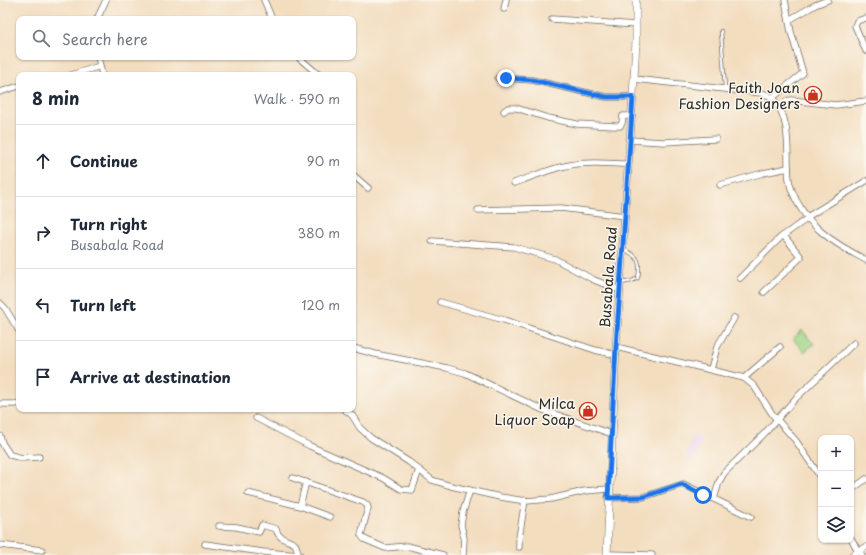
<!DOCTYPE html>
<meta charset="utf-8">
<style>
body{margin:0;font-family:"Playpen Sans",sans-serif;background:#f2f2f3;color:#1f2937}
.controls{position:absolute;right:12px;bottom:12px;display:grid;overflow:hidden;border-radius:8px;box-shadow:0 1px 3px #0004}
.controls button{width:36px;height:36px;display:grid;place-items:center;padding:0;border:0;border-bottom:1px solid #e0e1e3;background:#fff;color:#1f2937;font:20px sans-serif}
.stop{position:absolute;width:12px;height:12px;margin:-9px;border:3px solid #1a73e8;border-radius:50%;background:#fff}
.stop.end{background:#1a73e8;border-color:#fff;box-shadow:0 1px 4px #0008}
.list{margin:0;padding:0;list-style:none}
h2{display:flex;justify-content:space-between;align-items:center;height:52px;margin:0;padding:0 16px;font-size:17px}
h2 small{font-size:13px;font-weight:400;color:#747a83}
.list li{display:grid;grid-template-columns:26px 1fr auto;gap:12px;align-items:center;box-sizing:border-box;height:72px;padding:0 16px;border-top:1px solid #e0e1e3}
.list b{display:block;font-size:15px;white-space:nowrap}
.list p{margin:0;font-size:13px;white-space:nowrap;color:#747a83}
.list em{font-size:13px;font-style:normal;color:#747a83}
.icon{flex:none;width:22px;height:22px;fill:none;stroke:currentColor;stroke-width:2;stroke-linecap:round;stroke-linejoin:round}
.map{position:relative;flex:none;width:866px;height:555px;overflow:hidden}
.search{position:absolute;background:#fff;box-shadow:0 1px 3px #0004;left:16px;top:16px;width:340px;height:44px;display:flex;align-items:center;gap:10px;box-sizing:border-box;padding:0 14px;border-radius:8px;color:#747a83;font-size:15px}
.panel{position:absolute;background:#fff;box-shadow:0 1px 3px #0004;left:16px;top:72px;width:340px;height:340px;border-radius:8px}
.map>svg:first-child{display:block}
</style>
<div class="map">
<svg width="866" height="555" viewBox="0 0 866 555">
<rect width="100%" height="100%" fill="#fbf7ec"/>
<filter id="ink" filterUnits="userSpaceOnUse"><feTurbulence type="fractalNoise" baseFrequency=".025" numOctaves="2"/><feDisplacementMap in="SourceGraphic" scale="8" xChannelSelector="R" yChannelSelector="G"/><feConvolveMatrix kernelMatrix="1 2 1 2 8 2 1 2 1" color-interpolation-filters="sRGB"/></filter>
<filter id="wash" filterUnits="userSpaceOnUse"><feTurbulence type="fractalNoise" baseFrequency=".012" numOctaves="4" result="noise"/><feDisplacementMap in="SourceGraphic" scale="16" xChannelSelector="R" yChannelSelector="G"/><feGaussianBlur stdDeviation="0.9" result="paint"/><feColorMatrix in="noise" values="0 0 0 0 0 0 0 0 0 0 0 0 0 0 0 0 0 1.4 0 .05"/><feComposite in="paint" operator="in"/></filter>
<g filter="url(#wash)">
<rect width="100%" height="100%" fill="#f3ddbf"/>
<path fill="#e5d3f0" d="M693,435L702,440L694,460L685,457Z"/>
<path fill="#9fd687" stroke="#658059" d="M802,330L814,344L804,352L793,339Z"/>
</g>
<g filter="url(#ink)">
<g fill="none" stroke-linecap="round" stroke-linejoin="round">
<defs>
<g id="service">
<path d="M721,31L725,88"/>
<path d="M621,283L632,281L638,278C641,262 639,256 623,249"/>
</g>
<g id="minor">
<path d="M264,0L272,19"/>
<path d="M504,9L506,0"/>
<path d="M866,18L857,21L855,26L866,51"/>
<path d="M97,19L106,0"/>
<path d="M552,19L636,25"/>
<path d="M789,20L815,5L828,0"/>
<path d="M98,57L102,75"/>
<path d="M298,57L319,75"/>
<path d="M71,75L100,66"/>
<path d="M498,78L532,80L606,97H633"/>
<path d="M634,79L761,93C765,94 769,95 772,98C788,113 788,141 788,161C788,170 788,180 791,188C804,225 833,243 866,260"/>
<path d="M0,92L19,86"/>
<path d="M772,98L803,73L791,32L785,0"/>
<path d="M778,106L787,101L791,100L836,105L866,101"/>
<path d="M504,111L508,108H516L548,118L577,124L615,126H620L622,123L623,116H632"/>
<path d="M629,140L664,142L716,139"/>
<path d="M353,175L368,188"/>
<path d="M514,183C532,177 551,168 570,165C589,161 609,164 628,164"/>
<path d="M720,185L763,173L788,168"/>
<path d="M478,210L561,208L625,216"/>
<path d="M807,217L866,181"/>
<path d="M432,241L514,247L555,259L594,280L620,290"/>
<path d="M740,278L781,237L808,218"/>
<path d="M764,292L801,257L784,236"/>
<path d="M440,302L504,320L595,350L616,355"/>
<path d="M0,303L5,308L19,331"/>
<path d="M616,347L744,378L754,386L773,415L796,441L821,478"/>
<path d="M353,348L375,354L447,368L465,373L543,410L612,434"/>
<path d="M711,369L717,347L734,318"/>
<path d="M744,378L780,347"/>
<path d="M0,404H16L19,403"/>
<path d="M344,409L352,415L360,428L371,438L409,462L432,480L451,486L500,497L526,501L551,499L585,491L609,489"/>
<path d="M256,418L310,446L383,478L401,489L412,490L419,470"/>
<path d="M0,436L2,443L10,455L22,458L39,457"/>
<path d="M293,478L363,502L367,505L368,508L361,535L364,539L385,548L407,546L443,555"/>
<path d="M851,490L866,479"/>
<path d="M248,493L300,506L330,517"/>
<path d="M608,498L643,497L683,484L751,517"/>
<path d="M714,499L719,482L724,473L764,434L796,398L854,343"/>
<path d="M300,506L306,482"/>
<path d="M219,526L237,527L259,532L262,525L276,529C277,532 279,536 281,537C292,545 296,538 298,555"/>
<path d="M851,538L858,551L862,555"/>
<path d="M205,544L263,552L300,555"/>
<path d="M0,545L42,550"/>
<path d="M519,547V538L525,500"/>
<path d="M607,554L652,555"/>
<path d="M463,555L464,538L461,525L463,512L470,490"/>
<path d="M852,555L866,547"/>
</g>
<path id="tertiary" d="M607,555L616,347L634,79L636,40V0"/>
</defs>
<use href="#service" stroke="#71695f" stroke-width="4"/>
<use href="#minor" stroke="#71695f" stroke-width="7"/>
<use href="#tertiary" stroke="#71695f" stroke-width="8"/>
<use href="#service" stroke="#fff" stroke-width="2.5"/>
<use href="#minor" stroke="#fff" stroke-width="5.5"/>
<use href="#tertiary" stroke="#fff" stroke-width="7"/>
</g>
</g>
<g fill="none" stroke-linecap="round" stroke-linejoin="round" filter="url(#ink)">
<path stroke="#1a73e8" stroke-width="5" d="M506,78L532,80L606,97H633L616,347L608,498L643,497L682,484L703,495"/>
</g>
<defs>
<symbol id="shop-ring" viewBox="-11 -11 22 22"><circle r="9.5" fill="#fbf7ec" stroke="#c8321e" stroke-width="1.5"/><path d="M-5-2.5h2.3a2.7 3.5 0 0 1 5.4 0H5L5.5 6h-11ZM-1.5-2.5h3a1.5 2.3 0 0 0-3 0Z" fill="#c8321e"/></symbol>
</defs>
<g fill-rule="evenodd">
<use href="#shop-ring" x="803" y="85" width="20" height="20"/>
<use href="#shop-ring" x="578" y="401" width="20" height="20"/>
</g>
<g text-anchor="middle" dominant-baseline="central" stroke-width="3" stroke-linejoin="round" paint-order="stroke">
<g font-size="14" fill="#2b2b2b" stroke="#fbf7ec" text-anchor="end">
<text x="800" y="87">Faith Joan<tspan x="800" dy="16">Fashion Designers</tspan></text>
<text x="575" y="403">Milca<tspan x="575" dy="16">Liquor Soap</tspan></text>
</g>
<g font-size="14" fill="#2b2b2b" stroke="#fbf7ec">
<text transform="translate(608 277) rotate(-86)">Busabala Road</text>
</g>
</g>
</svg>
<div class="controls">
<button>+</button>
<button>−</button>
<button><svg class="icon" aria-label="layers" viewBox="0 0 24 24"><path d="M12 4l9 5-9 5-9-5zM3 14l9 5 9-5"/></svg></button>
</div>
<div class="stop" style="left:703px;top:495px"></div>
<div class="stop end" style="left:506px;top:78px"></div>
<div class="search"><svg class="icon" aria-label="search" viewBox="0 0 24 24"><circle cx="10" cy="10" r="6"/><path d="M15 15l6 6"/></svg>Search here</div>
<section class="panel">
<h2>8 min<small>Walk · 590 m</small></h2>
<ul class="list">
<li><svg class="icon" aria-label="ahead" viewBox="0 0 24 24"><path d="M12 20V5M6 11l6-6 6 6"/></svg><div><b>Continue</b></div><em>90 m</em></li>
<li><svg class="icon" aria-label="right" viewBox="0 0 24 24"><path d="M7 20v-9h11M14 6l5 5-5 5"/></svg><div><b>Turn right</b><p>Busabala Road</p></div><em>380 m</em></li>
<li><svg class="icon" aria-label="left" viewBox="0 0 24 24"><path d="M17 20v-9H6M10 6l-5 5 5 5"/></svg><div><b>Turn left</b></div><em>120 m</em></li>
<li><svg class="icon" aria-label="arrive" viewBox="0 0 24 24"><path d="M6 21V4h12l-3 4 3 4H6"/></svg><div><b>Arrive at destination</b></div></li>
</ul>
</section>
</div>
